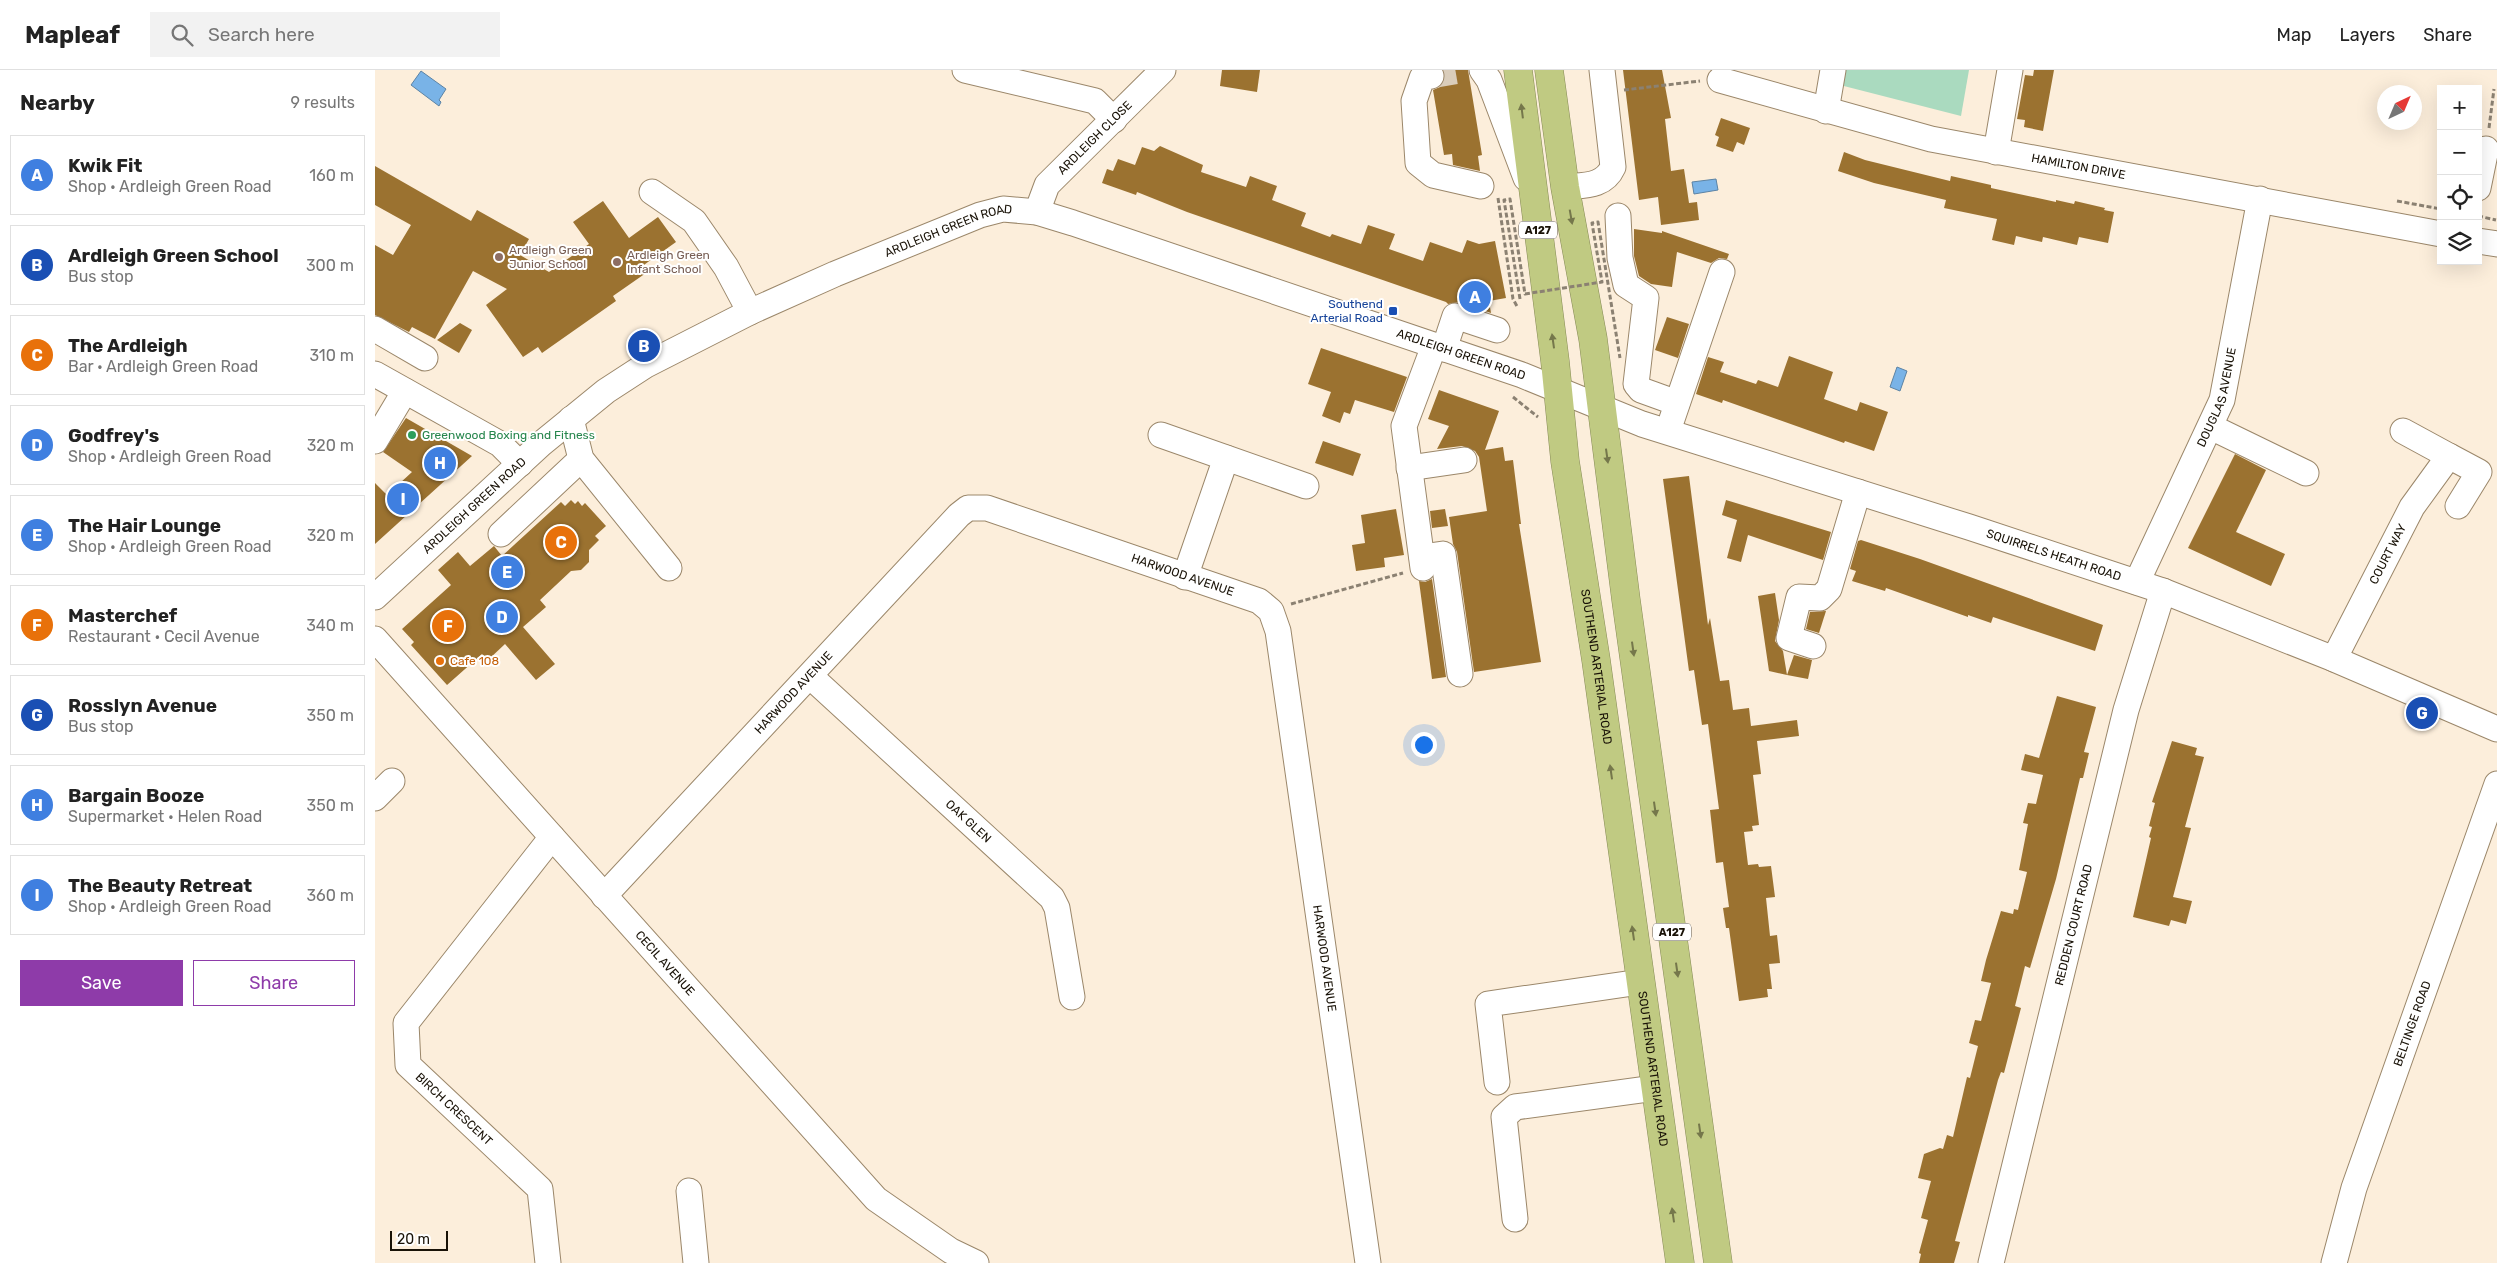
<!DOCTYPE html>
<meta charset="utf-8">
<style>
body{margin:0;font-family:Rubik,sans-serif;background:#f2f2f2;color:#222}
.controls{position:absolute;right:15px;top:15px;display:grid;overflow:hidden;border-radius:0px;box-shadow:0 5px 20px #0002}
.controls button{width:45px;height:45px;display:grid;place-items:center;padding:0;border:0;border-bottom:1px solid #e0e0e0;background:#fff;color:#222;font:25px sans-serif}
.compass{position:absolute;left:2002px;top:15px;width:45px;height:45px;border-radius:50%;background:#fff;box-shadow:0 5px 20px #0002;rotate:44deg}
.scale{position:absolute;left:15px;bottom:12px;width:58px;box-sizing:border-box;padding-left:5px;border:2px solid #191207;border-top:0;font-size:14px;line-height:18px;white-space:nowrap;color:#191207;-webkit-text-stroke:4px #fff;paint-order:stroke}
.you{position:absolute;left:1048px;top:674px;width:18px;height:18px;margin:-12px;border:4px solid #fff;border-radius:50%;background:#1a73e8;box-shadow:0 0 0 8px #1a73e833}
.badge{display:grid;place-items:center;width:32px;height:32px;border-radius:50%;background:#8e3ba9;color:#fff;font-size:16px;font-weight:700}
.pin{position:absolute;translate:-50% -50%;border:2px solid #fff;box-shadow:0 1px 5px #0006}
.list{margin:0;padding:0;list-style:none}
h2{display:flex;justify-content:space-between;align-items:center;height:65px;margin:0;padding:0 20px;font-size:21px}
h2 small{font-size:16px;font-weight:400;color:#767676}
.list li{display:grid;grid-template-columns:32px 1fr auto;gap:15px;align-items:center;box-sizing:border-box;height:80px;margin:0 10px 10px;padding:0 10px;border:1px solid #e0e0e0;border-radius:0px}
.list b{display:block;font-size:19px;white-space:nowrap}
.list p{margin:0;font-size:16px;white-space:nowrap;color:#767676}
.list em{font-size:16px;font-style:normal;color:#767676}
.actions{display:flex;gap:10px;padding:15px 20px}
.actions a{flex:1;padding:11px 0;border:1px solid #8e3ba9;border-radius:0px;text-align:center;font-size:18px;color:#8e3ba9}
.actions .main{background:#8e3ba9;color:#fff}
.icon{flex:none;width:28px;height:28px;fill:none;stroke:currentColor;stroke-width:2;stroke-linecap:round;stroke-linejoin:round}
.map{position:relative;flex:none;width:2122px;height:1193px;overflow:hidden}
header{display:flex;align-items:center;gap:30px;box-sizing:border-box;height:70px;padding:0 25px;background:#fff;border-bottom:1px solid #e0e0e0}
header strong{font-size:24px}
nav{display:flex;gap:28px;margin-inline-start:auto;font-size:18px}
.search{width:350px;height:45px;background:#f2f2f2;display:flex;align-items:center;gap:12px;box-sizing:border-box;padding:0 18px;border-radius:0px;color:#767676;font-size:19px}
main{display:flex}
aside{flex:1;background:#fff}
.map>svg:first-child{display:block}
</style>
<header>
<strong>Mapleaf</strong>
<div class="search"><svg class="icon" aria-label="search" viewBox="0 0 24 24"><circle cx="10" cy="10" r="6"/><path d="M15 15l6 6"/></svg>Search here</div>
<nav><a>Map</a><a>Layers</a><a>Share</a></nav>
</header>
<main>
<aside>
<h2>Nearby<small>9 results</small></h2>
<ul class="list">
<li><span class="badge" style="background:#3f7fe0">A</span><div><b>Kwik Fit</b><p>Shop · Ardleigh Green Road</p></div><em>160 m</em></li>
<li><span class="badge" style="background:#1a4fb4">B</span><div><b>Ardleigh Green School</b><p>Bus stop</p></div><em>300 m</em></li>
<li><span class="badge" style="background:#e8710a">C</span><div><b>The Ardleigh</b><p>Bar · Ardleigh Green Road</p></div><em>310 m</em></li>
<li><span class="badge" style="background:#3f7fe0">D</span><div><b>Godfrey's</b><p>Shop · Ardleigh Green Road</p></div><em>320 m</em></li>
<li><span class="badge" style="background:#3f7fe0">E</span><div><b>The Hair Lounge</b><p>Shop · Ardleigh Green Road</p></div><em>320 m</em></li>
<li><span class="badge" style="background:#e8710a">F</span><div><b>Masterchef</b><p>Restaurant · Cecil Avenue</p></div><em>340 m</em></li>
<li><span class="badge" style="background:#1a4fb4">G</span><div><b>Rosslyn Avenue</b><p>Bus stop</p></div><em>350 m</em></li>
<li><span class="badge" style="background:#3f7fe0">H</span><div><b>Bargain Booze</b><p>Supermarket · Helen Road</p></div><em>350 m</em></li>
<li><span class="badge" style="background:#3f7fe0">I</span><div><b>The Beauty Retreat</b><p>Shop · Ardleigh Green Road</p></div><em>360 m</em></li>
</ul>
<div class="actions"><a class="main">Save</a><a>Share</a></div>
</aside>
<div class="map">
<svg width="2122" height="1193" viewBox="0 0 2122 1193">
<rect width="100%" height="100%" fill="#fceedb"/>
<path fill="#aadabf" d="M1463,0H1594L1586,46L1461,14Z"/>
<g fill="#79b3e7" stroke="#5c83a4">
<path d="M46,1L71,19L64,30L66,32L64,36L36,15Z"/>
<path d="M1341,109L1343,120L1319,124L1317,112Z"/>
<path d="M1522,297L1532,301L1525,321L1515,317Z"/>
</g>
<g fill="#9b7230">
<path d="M847,0H885L882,22L845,16Z"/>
<path d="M1069,0H1093L1107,85L1103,86L1105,101L1078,95L1077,84L1069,85L1058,20L1065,17L1070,11Z"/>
<path d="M1248,0H1287L1296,48L1290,49L1296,101L1309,99L1314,133L1322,132L1324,150L1286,155L1283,127L1264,130Z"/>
<path d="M1659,0H1679L1668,61L1649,57L1650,50L1642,49L1650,5L1658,6Z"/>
<path d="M1346,48L1375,58L1369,75L1362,72L1358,82L1341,76L1344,67L1340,65Z"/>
<path d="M785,76L828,95L826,102L871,117L875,106L902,116L897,130L931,143L926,156L955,167L957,164L986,174L993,155L1020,164L1014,179L1048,191L1055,172L1087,183L1092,170L1104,174L1120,171L1131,228L1114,231L1116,243L1085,232L1073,234L1071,232L812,142L762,122L761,125L727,113L732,99L738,101L743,89L760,95L767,77L779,81Z"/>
<path d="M1469,82L1490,90L1575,111L1576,106L1616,115V118L1681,132V130L1699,134L1700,131L1730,138L1729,140L1739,142L1733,173L1704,167L1702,175L1668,167L1667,172L1641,166L1639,175L1617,170L1622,149L1569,138L1571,130L1499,113L1463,101Z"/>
<path d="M0,96L96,151L102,140L154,169L145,185L174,202L214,174L198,152L228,131L254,168L283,147L301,172L266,197L271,203L238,226L241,231L167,283L163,277L148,287L111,235L132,219L98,201L60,269L37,257L34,262L0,245V175L18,185L36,155L0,135Z"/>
<path d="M1259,159L1287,163V161L1354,184L1352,189L1344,188L1336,193L1302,182L1297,217L1276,214L1264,206L1259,186Z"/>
<path d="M1292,247L1314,254L1303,288L1280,280Z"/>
<path d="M85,253L97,260L84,283L62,270Z"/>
<path d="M946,278L1032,307L1019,342L980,330L975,344L969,342L965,353L947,346L956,322L933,314Z"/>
<path d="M1414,286L1458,302L1449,329L1482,341L1485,332L1513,342L1499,381L1470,371L1469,373L1348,330L1347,333L1321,324L1333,287L1349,292L1345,302L1381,314L1383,310L1403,317Z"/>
<path d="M1064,320L1124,341L1110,380L1128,377L1130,391L1138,390L1146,454H1144L1166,592L1099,602L1082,482L1078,474L1074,447L1112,441L1104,387L1100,381L1087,376L1062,379L1074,356L1053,349Z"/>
<path d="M31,348L97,386L0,474V413L12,425L37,402L8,382Z"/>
<path d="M948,371L986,384L978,406L940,393Z"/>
<path d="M1860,384L1891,400L1861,462L1910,484L1896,516L1813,478Z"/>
<path d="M1314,406L1333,555L1335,548L1345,611L1354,610L1358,640L1374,638L1376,656L1422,650L1424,666L1382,671L1386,704L1378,705L1384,755L1377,756L1378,761L1369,762L1373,795L1383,794L1384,797L1396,796L1400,827L1391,828L1395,866L1402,865L1405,893L1394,894L1397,919H1392L1393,927L1364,931L1354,858H1351L1348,838L1354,837L1348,792L1341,793L1335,740L1344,739L1333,654L1327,655L1319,600L1314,601L1288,409Z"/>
<path d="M196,430L200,434L203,431L207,436L210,433L231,456L220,466L224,470L214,480V492L206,500L196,501L165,530L171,537L148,557L180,594L161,610L130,574L113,590L107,584L72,615L36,575L39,572L27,559L76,515L63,500L83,482L95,496L119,476L127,486L186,432L190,436Z"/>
<path d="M1351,430L1456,462L1448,490L1373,465L1366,492L1352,488L1362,450L1347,445Z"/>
<path d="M1021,439L1029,485L1009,488L1010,497L981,501L977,475L990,473L986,445Z"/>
<path d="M1070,439L1073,456L1057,458L1055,441Z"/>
<path d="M1486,470L1545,489L1728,555L1720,581L1618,547L1616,553L1593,545V547L1511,518L1510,521L1477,511L1481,501L1475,499L1483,471Z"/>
<path d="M1057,509L1071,607L1057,609L1044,511L1050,512Z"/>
<path d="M1400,523L1404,550L1400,571L1408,581L1412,605L1394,601L1383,526Z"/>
<path d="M1451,541L1444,563L1431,559L1435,542Z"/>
<path d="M1419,585L1437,590L1433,609L1412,605Z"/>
<path d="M1682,626L1721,637L1709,682L1714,683L1708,708H1705L1681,809L1655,898L1650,896L1640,936L1646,938L1629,1003L1626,1002L1623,1010L1580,1171L1585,1172L1579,1193H1544L1546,1184L1544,1183L1553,1150L1546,1148L1556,1111L1543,1108L1549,1084L1565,1078L1568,1079L1572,1065L1578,1067L1592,1007L1595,1008L1603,976L1594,973L1600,950L1606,951L1616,913L1606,911L1611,890L1626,841L1638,844L1639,839L1643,840L1652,802L1644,800L1653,754L1648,753L1653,733L1661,734L1668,705L1646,700L1650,684L1664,688Z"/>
<path d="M1797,671L1822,678L1820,685L1829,687L1810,757L1816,758L1798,827L1817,831L1811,854L1796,850L1794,856L1758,847L1776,768L1774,767L1777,757L1774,756L1780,733L1777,732Z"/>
</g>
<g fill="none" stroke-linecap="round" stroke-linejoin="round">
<path stroke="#dacdbb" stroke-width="25" stroke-dasharray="25 12" stroke-linecap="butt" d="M1056,6L1091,0"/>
<defs>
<g id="minor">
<path d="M590,0L720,31L739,50"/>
<path d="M1107,0L1114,10L1151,108"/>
<path d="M1056,6L1047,8L1039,31L1043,93L1058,105L1106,116"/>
<path id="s1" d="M1345,10L1556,69L2066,164"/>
<path d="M1451,41L1458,0"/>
<path d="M1621,82L1635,0"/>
<path d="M1190,117C1209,115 1229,117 1238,97L1227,0"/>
<path d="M2103,118L2111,79"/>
<path d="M277,122L319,151L351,197L375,242"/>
<path id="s2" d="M662,142L672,115L788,0"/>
<path d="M1243,146L1245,188L1251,215L1271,228L1261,314L1266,320L1302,333"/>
<path d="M2103,171L2122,174"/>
<path d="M0,259L50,288"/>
<path d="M1069,279L1080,246L1122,260"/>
<path d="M0,304L125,374L145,394"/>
<path d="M196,349L206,389L294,498"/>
<path d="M1297,349L1347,202"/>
<path d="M1836,357L1931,403"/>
<path d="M786,365L931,416"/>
<path d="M0,371L30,321"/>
<path d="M2074,386L2104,402L2083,436"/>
<path d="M1034,398L1089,390"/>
<path d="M126,464L206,389"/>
<path d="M1047,487L1068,484L1085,604"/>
<path d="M1048,498L1029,356L1059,276"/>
<path d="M810,507L851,388"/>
<path id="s3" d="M1762,512L1847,330L1885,129"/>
<path id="s4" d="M0,527L166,374L231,321L271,295L375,242L460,204L605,145L628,139L662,142L698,153L1147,305L1267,354L1594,457L1788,521L1959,589L2122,659"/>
<path id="s5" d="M0,569L501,1129L576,1181L601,1193"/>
<path d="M1438,576L1414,568L1424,527L1445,528L1454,519L1483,422"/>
<path id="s6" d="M1959,589L2037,437L2074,386L2028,361"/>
<path id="s7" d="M435,606L677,828L682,838L697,927"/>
<path d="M0,728L17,711"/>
<path id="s8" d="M229,826L584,445L593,438H612L884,531L896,541L903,561L993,1193"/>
<path d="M1122,1012L1113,934L1265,912"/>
<path d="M314,1121L321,1193"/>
<path d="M1140,1149L1129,1047L1140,1037L1280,1018"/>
<path d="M173,1193L165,1119L33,995L31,953L177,767"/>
<path id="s9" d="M1616,1193L1751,640L1788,521"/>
<path id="s10" d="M1959,1193L1979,1118L2122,714"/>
</g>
<g id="highway">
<path id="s11" d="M1143,0L1180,291L1190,391L1221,590L1305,1193"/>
<path d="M1174,0L1190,117L1218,269L1251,530L1343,1193"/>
</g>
</defs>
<use href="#minor" stroke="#9b876a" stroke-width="27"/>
<use href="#highway" stroke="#868a57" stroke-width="29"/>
<g stroke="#8b8172" stroke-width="3" stroke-dasharray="5 2.5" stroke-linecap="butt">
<path d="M1249,20L1325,11"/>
<path d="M2114,58L2119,19"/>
<path d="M1123,128L1138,229L1143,238"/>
<path d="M2022,131L2066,139"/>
<path d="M2103,146L2121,150"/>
<path d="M1138,327L1163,347"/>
<path d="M916,534L1028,503"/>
</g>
<use href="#minor" stroke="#fff" stroke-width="25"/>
<use href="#highway" stroke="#c0ca82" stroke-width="28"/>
<path stroke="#8b8172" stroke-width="3" stroke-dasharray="5 2.5" stroke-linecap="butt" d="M1145,229L1129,130L1135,129L1150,224L1227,212L1217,153L1223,152L1245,288"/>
</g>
<defs><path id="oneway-solid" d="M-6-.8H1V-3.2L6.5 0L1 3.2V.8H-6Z" transform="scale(1.25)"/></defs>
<g fill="#75774b">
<use href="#oneway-solid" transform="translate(1147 41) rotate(-97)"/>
<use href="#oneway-solid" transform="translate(1196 147) rotate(80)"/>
<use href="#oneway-solid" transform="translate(1178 271) rotate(-98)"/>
<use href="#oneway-solid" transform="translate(1232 386) rotate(82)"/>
<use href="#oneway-solid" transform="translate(1258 579) rotate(82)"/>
<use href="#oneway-solid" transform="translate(1236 702) rotate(-98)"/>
<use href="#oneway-solid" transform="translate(1280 739) rotate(82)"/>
<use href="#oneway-solid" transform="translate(1258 863) rotate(-98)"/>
<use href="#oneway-solid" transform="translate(1302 900) rotate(82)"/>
<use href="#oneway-solid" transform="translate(1325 1061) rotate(82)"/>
<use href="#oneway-solid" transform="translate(1298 1145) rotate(-98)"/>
</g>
<g fill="#8d6e63" stroke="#fff" stroke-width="2">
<circle cx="124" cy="187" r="5"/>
<circle cx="242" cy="192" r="5"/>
</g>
<rect fill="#1a4fb4" stroke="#fff" stroke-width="2" x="1013" y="236" width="10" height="10" rx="2.5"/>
<circle fill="#2e9e5b" stroke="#fff" stroke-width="2" cx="37" cy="365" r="5"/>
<circle fill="#e8710a" stroke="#fff" stroke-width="2" cx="65" cy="591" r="5"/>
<g text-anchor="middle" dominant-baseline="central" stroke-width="4" stroke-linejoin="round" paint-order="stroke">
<g fill="#fff" stroke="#5e5951" stroke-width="1">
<rect x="1144" y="151.5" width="38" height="17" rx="4"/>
<rect x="1278" y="853.5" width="38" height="17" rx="4"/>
</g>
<g font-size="11" font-weight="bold" fill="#191207">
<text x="1163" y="160">A127</text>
<text x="1297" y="862">A127</text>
</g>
<g font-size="12" fill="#191207" stroke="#fff">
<text stroke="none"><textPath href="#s2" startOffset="96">ARDLEIGH CLOSE</textPath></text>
<text stroke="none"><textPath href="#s1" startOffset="369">HAMILTON DRIVE</textPath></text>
<text stroke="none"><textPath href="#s4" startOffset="689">ARDLEIGH GREEN ROAD</textPath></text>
<text stroke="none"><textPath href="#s4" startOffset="1229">ARDLEIGH GREEN ROAD</textPath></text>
<text stroke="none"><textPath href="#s3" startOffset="202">DOUGLAS AVENUE</textPath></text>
<text stroke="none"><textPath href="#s4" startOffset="135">ARDLEIGH GREEN ROAD</textPath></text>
<text stroke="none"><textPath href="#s4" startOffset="1855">SQUIRRELS HEATH ROAD</textPath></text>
<text stroke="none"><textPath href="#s6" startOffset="118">COURT WAY</textPath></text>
<text stroke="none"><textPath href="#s8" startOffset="758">HARWOOD AVENUE</textPath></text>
<text stroke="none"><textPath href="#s11" startOffset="602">SOUTHEND ARTERIAL ROAD</textPath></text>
<text stroke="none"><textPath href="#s8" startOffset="278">HARWOOD AVENUE</textPath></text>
<text stroke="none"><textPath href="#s7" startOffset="215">OAK GLEN</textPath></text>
<text stroke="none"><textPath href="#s9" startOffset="348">REDDEN COURT ROAD</textPath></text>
<text stroke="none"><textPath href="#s8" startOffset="1206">HARWOOD AVENUE</textPath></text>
<text stroke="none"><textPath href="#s5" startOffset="435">CECIL AVENUE</textPath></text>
<text stroke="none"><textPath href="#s10" startOffset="252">BELTINGE ROAD</textPath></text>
<text stroke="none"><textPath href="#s11" startOffset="1008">SOUTHEND ARTERIAL ROAD</textPath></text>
<text transform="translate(79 1039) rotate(43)">BIRCH CRESCENT</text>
</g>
<g font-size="12" fill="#785e54" stroke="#fff" text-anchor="start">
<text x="134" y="180">Ardleigh Green<tspan x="134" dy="14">Junior School</tspan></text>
<text x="252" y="185">Ardleigh Green<tspan x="252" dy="14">Infant School</tspan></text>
</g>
<g font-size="12" fill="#164399" stroke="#fff" text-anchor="end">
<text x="1008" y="234">Southend<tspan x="1008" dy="14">Arterial Road</tspan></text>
</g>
<g font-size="12" fill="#27864d" stroke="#fff" text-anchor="start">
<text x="47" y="365">Greenwood Boxing and Fitness</text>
</g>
<g font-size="12" fill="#c56008" stroke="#fff" text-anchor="start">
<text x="75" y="591">Cafe 108</text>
</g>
</g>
</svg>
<div class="controls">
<button>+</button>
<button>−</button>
<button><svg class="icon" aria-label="locate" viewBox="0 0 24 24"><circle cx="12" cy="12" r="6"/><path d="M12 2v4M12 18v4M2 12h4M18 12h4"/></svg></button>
<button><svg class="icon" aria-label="layers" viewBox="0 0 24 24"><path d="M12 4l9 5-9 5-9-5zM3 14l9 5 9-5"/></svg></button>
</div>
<svg class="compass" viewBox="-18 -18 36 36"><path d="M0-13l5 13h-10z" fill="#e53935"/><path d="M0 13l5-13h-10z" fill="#767676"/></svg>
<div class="scale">20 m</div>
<div class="you"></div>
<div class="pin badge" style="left:1100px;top:227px;background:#3f7fe0">A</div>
<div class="pin badge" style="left:269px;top:276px;background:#1a4fb4">B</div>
<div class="pin badge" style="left:186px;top:472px;background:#e8710a">C</div>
<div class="pin badge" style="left:127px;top:547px;background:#3f7fe0">D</div>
<div class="pin badge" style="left:132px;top:502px;background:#3f7fe0">E</div>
<div class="pin badge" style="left:73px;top:556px;background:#e8710a">F</div>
<div class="pin badge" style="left:2047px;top:643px;background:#1a4fb4">G</div>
<div class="pin badge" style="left:65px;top:393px;background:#3f7fe0">H</div>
<div class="pin badge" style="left:28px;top:429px;background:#3f7fe0">I</div>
</div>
</main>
